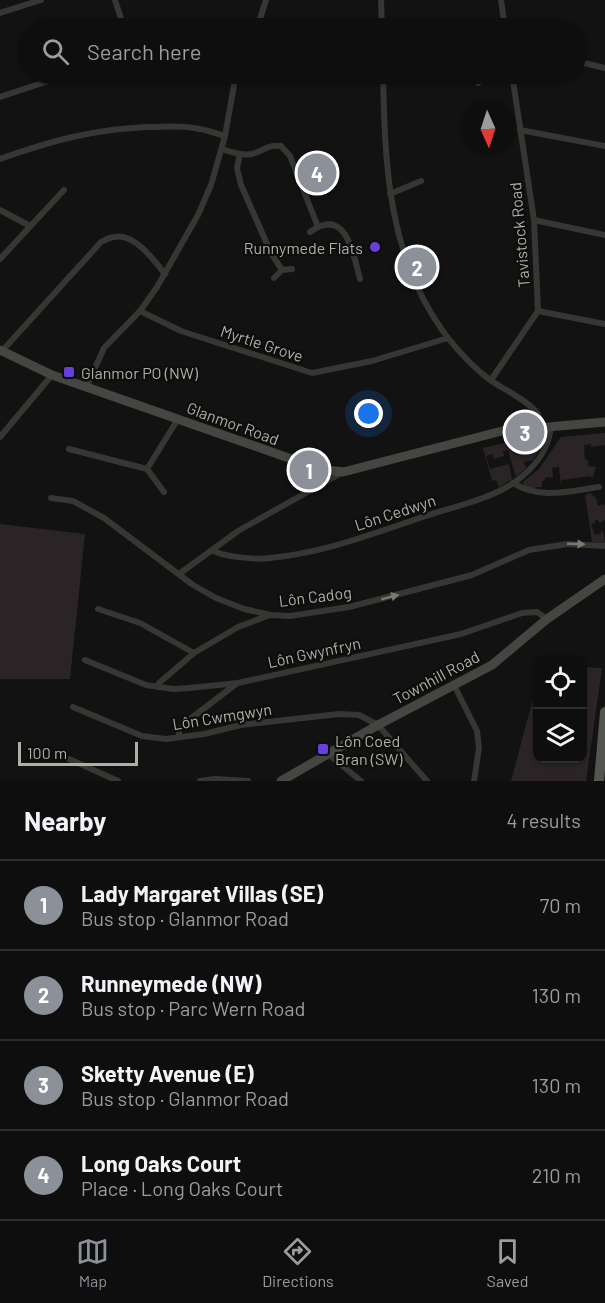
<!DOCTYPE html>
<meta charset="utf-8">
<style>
body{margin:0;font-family:Barlow,sans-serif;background:#1b1c1b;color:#f1f3f6}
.controls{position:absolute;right:18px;bottom:18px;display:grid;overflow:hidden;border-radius:12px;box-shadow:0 2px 4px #0004}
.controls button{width:54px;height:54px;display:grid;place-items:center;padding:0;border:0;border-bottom:2px solid #2d2e2e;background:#0d0e0d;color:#f1f3f6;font:30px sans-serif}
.compass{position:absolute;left:461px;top:102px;width:54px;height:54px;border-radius:50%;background:#0d0e0d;box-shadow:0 2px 4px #0004;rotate:177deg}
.scale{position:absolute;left:18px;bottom:15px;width:120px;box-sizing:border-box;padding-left:6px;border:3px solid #adb1a4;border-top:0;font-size:16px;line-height:21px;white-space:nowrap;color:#adb1a4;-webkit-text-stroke:4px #0c0d0c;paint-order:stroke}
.you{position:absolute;left:369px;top:414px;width:21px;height:21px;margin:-15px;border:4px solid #fff;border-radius:50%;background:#1a73e8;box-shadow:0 0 0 9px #1a73e833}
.badge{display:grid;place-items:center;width:39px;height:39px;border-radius:50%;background:#8c9099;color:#fff;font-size:20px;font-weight:700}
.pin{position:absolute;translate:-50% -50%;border:3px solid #fff;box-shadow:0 2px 6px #0006}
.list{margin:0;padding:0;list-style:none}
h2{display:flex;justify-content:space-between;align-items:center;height:78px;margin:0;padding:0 24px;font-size:26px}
h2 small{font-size:20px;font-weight:400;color:#9a9c9d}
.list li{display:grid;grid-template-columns:39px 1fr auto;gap:18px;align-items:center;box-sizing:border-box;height:90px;padding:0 24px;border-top:2px solid #2d2e2e}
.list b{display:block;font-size:22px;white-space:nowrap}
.list p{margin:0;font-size:20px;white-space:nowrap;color:#9a9c9d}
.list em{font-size:20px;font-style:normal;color:#9a9c9d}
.icon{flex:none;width:33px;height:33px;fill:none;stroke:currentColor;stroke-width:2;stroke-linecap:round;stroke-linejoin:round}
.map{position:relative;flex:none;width:605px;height:781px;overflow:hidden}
.search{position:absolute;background:#0d0e0d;box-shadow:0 2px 4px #0004;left:18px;right:18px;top:18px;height:66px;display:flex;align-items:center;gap:15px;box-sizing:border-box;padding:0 21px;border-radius:33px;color:#9a9c9d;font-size:22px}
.sheet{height:438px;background:#0d0e0d}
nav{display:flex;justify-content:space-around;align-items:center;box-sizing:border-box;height:84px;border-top:2px solid #2d2e2e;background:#0d0e0d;font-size:16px;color:#9a9c9d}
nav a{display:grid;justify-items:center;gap:3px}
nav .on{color:#8c9099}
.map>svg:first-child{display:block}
</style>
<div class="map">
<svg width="605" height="781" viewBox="0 0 605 781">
<rect width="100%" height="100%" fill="#111211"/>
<g fill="#2b2426">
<path d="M605,433V445L591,447V444L584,445L585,459L588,460V466L596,467L592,480L591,476L562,480L561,485L559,467L552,468L553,477L545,478V480L542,481V487H536L535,489L524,485L523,482L539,469L561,437Z"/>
<path d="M539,438L542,441L541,449L533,460L524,462L526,468L516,477L508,450L503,451L504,456L494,459L492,454L486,456L490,469L509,464L512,479L499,487L496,480L492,481L483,448L517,440Z"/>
<path d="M590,493L596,498L598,506L604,504L605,506V520L599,523L598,520H595V523L591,524L595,535L600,534L603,530L605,543L592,542L585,495Z"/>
<path d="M0,524L85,534L70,679H0Z"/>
<path d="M583,667L602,668L586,781H511L534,695L537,691L538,758H582Z"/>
</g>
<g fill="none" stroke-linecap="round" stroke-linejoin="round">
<g stroke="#353732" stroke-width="6">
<path d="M115,0L124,28"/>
<path d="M381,0L382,28"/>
<path d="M501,0L505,28"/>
<path d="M0,13L41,0"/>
<path d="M257,28L266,0"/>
<path d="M576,61L605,68"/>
<path d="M383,74C385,168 388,259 448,338C460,353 474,368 490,380C503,389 529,401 538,414C540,418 540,423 541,427"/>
<path d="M478,83L494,74"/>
<path d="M0,97L70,74"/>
<path d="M520,130L605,146"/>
<path d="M222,149C231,152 242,156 252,154C263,151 269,144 281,146L290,156L318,227"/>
<path d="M240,154L237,168L241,185L271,253L282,270"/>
<path d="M0,159C50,141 94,129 148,127C163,127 179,125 194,128C204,129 215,133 225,136"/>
<path d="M390,194L421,181"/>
<path d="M0,210L30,226"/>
<path d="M534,220L605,235"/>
<path d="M310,232C346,206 353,253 360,279"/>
<path d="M0,259L64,190"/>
<path d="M274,278L282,270L292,269"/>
<path d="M140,311L181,331L312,373L372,361L448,338"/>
<path d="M538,311L605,324"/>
<path d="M2,351L101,242C105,240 110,237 115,237C134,233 155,261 165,274"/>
<path d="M491,380L538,311L534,220L512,74"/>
<path d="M87,386L104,348L140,311L157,287L198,215L211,185L225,136L236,74"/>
<path d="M0,437L52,375"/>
<path d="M69,449L147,469L178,419"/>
<path d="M147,469L164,492"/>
<path d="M513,483C540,500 570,491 599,487"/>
<path d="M51,498L73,501L104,518L193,585L216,598L244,609L271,615L290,616L349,607L472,575L529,550L567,544L605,546"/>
<path d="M212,550C223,557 257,560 270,558C325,553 377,532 429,515C457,506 490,499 515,482C534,468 549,451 551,426"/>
<path d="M179,574L238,531L343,472"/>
<path d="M98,609L140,623L194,653"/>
<path d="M85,660L146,685L173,689L189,688L238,683L461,634L522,613L537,612L547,619"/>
<path d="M454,685L477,731L479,748L474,781"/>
<path d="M158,687L159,683L194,653L238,627L270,615"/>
<path d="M73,707L142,736L166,739L204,734L241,725L339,714L359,715L378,725L427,781"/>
<path d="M179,737V731L185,723L236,684"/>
<path d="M328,754L361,781"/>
<path d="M69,759L118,781"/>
<path d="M200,781L215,779L248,781"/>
</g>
<g stroke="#444641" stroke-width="9">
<path d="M0,350L52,375L320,469L343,472L502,431L605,422"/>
<path d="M281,781L378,725L492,665L547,619L605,579"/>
</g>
<path stroke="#53554f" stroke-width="10" d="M599,781L605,712"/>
</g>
<defs><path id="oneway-solid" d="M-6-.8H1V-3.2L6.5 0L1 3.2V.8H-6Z" transform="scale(1.5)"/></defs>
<g fill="#777a71">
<use href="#oneway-solid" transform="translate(576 544) rotate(2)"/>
<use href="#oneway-solid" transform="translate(390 597) rotate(-15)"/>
</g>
<g fill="#673fdc" stroke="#0c0d0c" stroke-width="2">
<circle cx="375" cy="247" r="6"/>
<rect x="63" y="366" width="12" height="12" rx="3"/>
<rect x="317" y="743" width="12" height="12" rx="3"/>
</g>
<g text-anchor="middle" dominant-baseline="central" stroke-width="4.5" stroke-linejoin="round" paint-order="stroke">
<g font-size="16" fill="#adb1a4" stroke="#0c0d0c">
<text transform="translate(519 235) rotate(-95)">Tavistock Road</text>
<text transform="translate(262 343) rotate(18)">Myrtle Grove</text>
<text transform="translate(233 423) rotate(20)">Glanmor Road</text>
<text transform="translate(395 512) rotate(-18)">Lôn Cedwyn</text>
<text transform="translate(315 596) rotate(-7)">Lôn Cadog</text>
<text transform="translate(314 652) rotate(-12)">Lôn Gwynfryn</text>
<text transform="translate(436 677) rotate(-28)">Townhill Road</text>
<text transform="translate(222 716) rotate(-9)">Lôn Cwmgwyn</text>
</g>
<g font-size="16" fill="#adb1a4" stroke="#0c0d0c" text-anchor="start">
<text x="363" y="247" text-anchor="end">Runnymede Flats</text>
<text x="81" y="372">Glanmor PO (NW)</text>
<text x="335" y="740">Lôn Coed<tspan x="335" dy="18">Bran (SW)</tspan></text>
</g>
</g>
</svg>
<div class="controls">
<button><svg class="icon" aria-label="locate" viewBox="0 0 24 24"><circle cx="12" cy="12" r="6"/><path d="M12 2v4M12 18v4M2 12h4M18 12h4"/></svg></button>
<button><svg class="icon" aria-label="layers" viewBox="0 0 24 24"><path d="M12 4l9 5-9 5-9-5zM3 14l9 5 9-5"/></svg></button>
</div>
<svg class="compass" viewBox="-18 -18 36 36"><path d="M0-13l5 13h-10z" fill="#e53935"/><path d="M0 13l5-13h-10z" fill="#9a9c9d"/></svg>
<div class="scale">100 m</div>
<div class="you"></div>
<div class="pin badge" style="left:309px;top:470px">1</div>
<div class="pin badge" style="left:417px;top:267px">2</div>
<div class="pin badge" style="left:525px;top:432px">3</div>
<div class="pin badge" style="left:317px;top:173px">4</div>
<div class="search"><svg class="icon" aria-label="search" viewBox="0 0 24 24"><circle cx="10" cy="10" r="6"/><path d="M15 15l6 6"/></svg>Search here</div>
</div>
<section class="sheet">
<h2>Nearby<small>4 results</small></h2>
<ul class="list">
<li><span class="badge">1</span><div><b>Lady Margaret Villas (SE)</b><p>Bus stop · Glanmor Road</p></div><em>70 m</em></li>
<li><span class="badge">2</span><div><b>Runneymede (NW)</b><p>Bus stop · Parc Wern Road</p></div><em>130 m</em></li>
<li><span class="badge">3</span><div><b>Sketty Avenue (E)</b><p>Bus stop · Glanmor Road</p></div><em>130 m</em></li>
<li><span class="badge">4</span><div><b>Long Oaks Court</b><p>Place · Long Oaks Court</p></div><em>210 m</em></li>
</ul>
</section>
<nav>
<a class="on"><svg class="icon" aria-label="map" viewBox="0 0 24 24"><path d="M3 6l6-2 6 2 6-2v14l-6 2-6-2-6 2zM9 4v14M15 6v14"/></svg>Map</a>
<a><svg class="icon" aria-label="directions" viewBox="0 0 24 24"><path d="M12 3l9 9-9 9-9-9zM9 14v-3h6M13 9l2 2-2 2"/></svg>Directions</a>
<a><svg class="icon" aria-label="saved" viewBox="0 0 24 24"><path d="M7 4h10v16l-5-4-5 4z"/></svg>Saved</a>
</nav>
